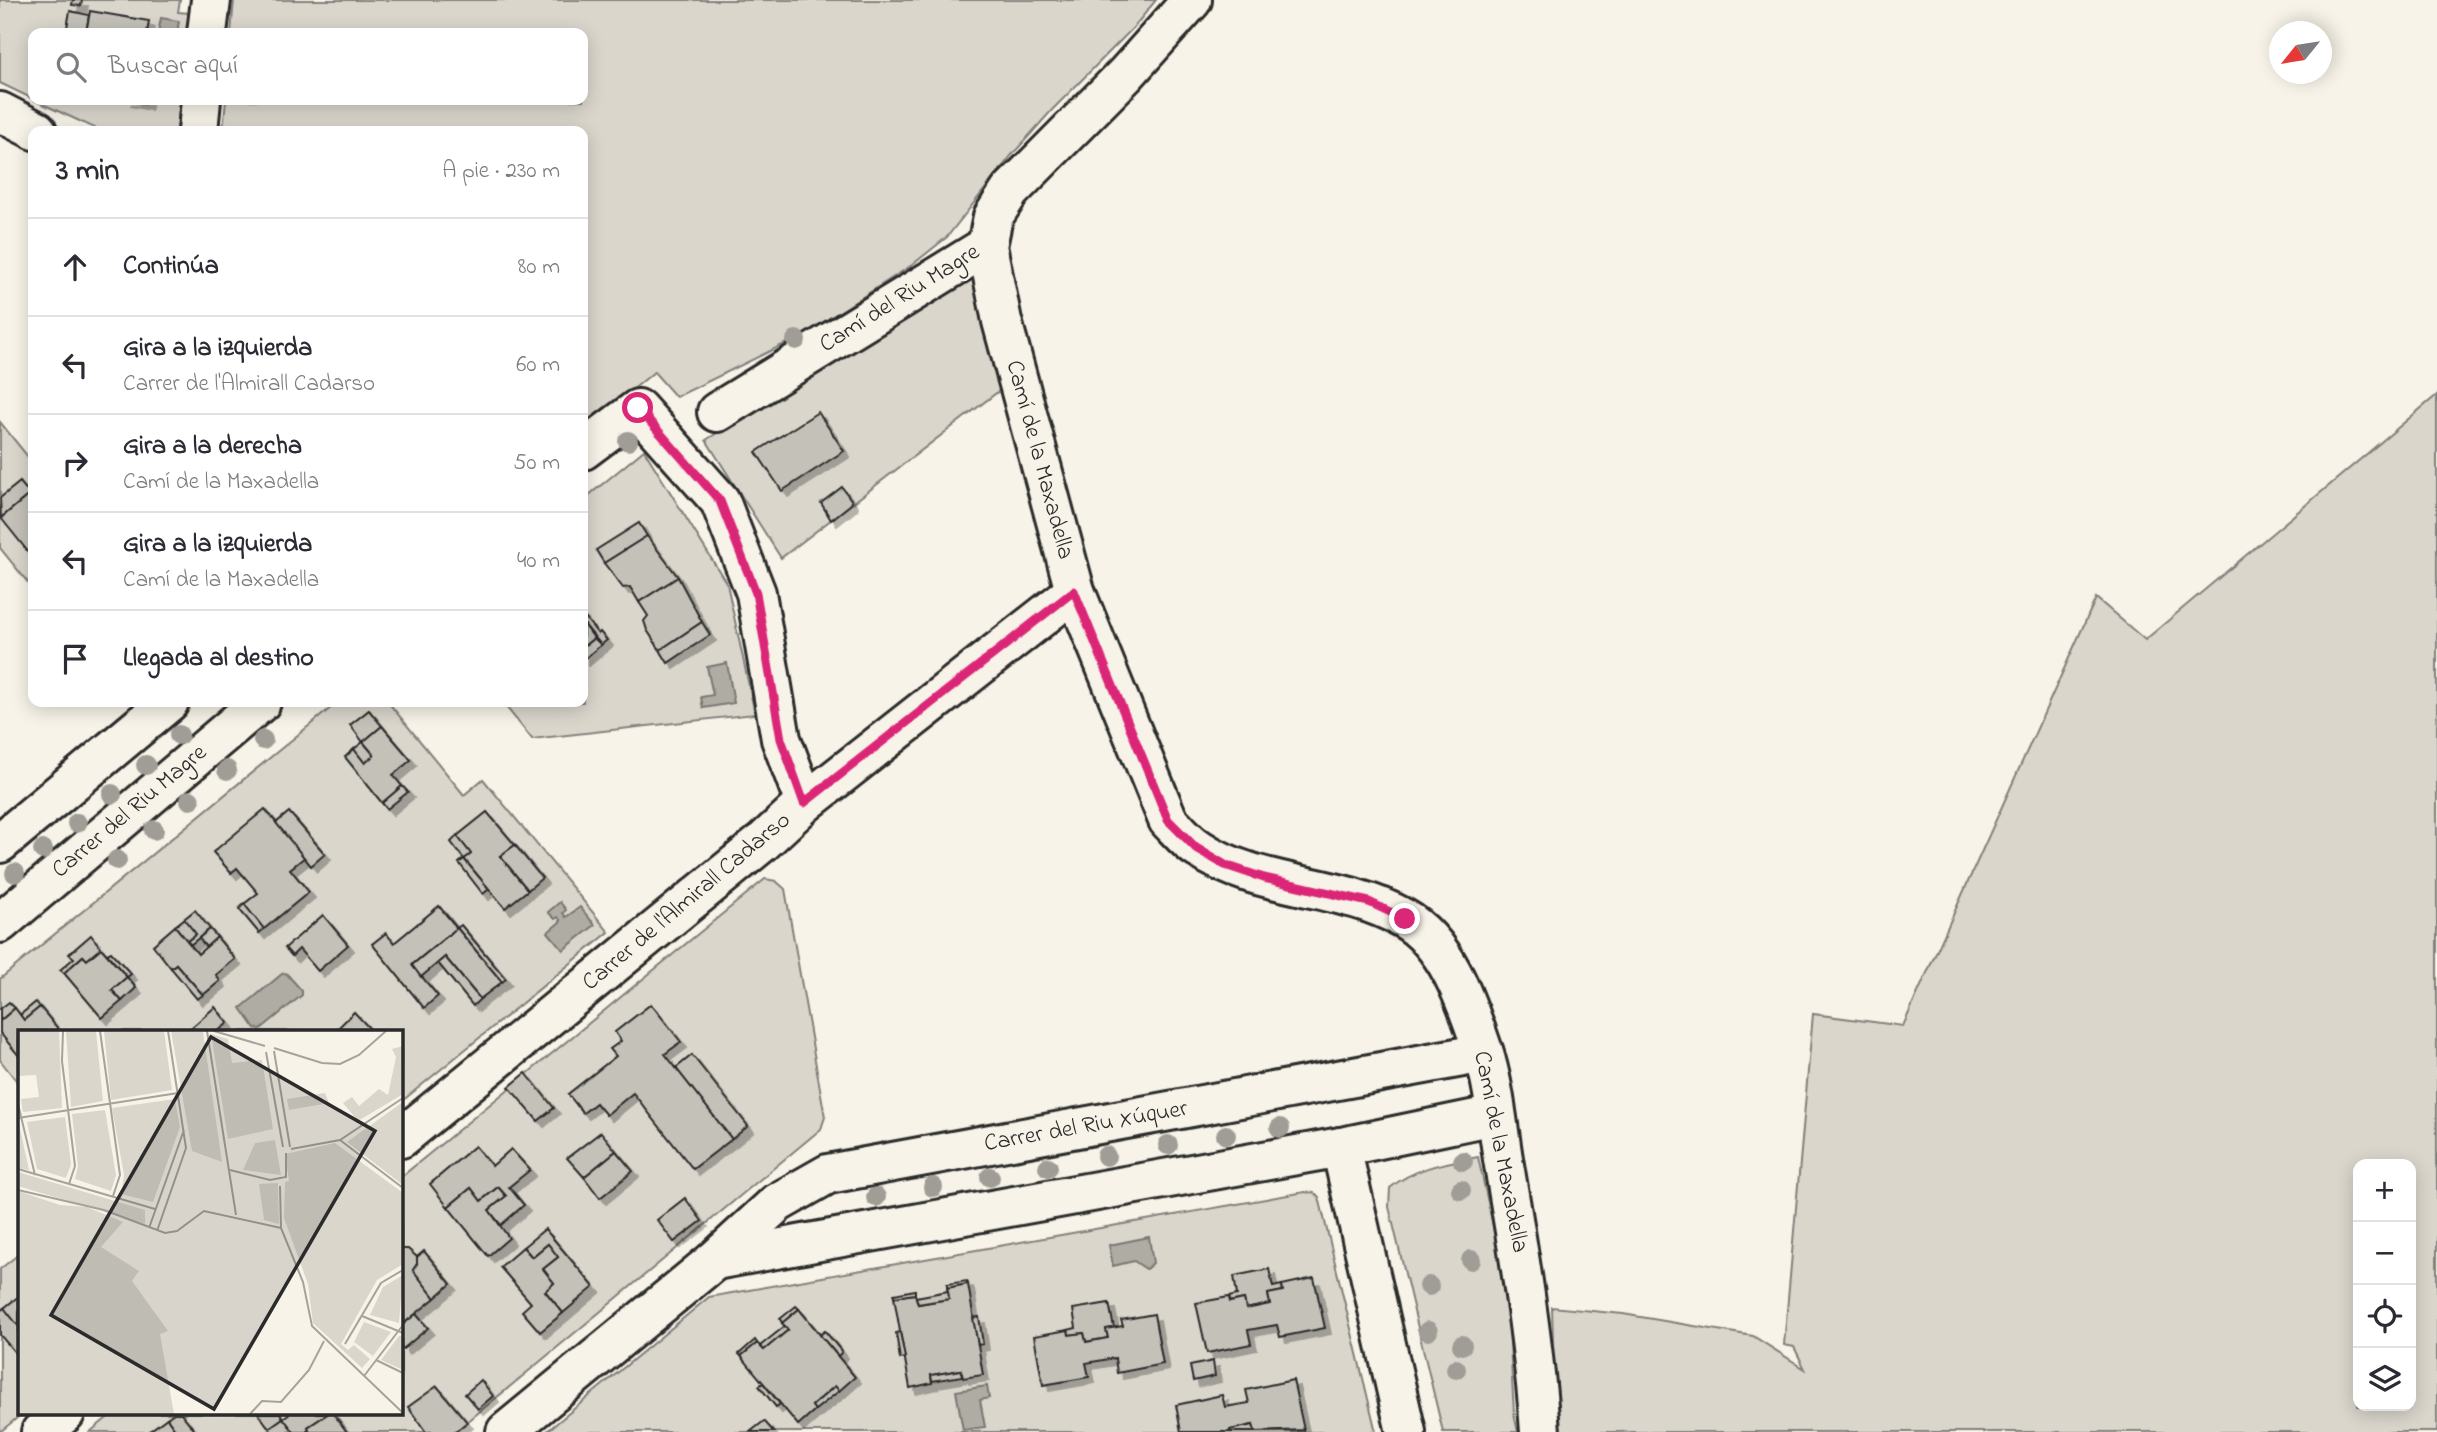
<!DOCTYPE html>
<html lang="es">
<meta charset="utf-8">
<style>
body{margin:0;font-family:"Indie Flower",sans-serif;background:#f2f2f3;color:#2b2b33}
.controls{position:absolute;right:21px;bottom:21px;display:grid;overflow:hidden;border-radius:14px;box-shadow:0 4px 18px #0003}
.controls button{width:63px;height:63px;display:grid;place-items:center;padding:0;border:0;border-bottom:2px solid #e1e1e2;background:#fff;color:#2b2b33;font:35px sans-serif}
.compass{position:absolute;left:2269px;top:21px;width:63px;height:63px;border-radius:50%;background:#fff;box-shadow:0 4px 18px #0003;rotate:240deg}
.stop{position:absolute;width:21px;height:21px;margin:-16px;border:5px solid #db2777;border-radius:50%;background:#fff}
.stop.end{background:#db2777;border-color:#fff;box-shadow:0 2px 7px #0008}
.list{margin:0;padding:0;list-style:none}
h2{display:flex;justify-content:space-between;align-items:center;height:91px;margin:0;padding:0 28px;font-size:30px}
h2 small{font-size:23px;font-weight:400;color:#7c7c81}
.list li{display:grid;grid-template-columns:46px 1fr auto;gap:21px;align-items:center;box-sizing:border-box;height:98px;padding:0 28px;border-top:2px solid #e1e1e2}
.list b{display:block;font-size:26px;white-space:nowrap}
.list p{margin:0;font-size:23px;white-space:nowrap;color:#7c7c81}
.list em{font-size:23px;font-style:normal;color:#7c7c81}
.icon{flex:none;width:38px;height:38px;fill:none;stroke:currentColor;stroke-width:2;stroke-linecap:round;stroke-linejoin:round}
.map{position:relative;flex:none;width:2437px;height:1432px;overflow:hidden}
.search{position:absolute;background:#fff;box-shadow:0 4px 18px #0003;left:28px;top:28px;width:560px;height:77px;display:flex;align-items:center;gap:18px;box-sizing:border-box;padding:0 24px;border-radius:14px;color:#7c7c81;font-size:26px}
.panel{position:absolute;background:#fff;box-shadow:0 4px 18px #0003;left:28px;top:126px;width:560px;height:581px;border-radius:14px}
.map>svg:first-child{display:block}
</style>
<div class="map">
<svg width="2437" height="1432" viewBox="0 0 2437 1432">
<defs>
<filter id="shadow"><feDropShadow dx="6" dy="6" stdDeviation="0" flood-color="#0004"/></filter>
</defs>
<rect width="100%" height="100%" fill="#f7f3e8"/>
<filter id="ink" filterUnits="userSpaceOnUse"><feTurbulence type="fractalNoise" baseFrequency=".0143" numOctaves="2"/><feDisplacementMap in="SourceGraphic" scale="14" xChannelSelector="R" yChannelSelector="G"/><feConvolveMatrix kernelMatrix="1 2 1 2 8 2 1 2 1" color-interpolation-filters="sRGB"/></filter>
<g filter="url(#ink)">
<g fill="#dad6cc" stroke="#82807c" stroke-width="2" fill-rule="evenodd">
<path d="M0,0H180L178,12L189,13L187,33H33V99L0,83Z"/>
<path d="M234,0H1156L1134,27L1052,110L1011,156L947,237L912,265L805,334L676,397L654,372L583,431V131H223L226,100H583V33H231Z"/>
<path d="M34,100H180L177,131H101Z"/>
<path d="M974,273L1004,387L781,558L706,440Z"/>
<path d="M2437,395V1432H1552L1554,1376L1552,1307L1623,1314L1753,1336L1805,1369L1794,1347L1784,1345L1813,1014L1903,1026L2096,598L2145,640ZM2358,1164H2411V1406H2358Z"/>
<path d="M0,422L33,463V589L0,548Z"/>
<path d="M644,450L727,584L755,714L532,739L502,702H583V500Z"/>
<path d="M338,702H388L464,795L483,779L609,932L401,1102V1031H19V1084L0,1060V979Z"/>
<path d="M765,879L776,881L785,889L825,1117L821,1129L455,1432H90L113,1413H401V1177Z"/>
<path d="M1478,1157L1507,1290L1514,1414L1518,1432H1443L1389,1207L1390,1188C1415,1167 1446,1163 1478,1157Z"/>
<path d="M1305,1192L1314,1193L1319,1197L1376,1432H546L709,1297Z"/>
<path d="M19,1254V1413H23L0,1432V1269Z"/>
</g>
<g fill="#afaca4" stroke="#7a7874" stroke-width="2">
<path d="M161,18L179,21L177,33H158Z"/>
<path d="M727,663L734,703L703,708L701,697L713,695L707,667Z"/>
<path d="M560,902L566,910L563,913L566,917L580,907L595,925L563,950L548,932L561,921L558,917L555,919L548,912Z"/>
<path d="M286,973L302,991V995L261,1029L255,1028L241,1008L282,974Z"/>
<path d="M1149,1237L1153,1263L1146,1269L1134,1261L1113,1266L1109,1245Z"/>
<path d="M987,1386L989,1398L980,1400L985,1427L963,1430L956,1391Z"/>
</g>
<g fill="#c4c1b9" stroke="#2b2b2b" stroke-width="2" filter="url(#shadow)">
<path d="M73,0H82L81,6L72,5Z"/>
<path d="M70,11L89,15L86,33H66Z"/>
<path d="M90,11L149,21L147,33H86Z"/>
<path d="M124,100H146L145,104Z"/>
<path d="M818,412L844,451L782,491L756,452Z"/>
<path d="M20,482L30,494L1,518L0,498Z"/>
<path d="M842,487L852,501L851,504L831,520L821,503Z"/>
<path d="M30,494L33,499V558L1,518Z"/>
<path d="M639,523L647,536L604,563L596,550Z"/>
<path d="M647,536L678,577L639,602L630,587L623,588L604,563Z"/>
<path d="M678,577L702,622L660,650L647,630L644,621L648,616L639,602Z"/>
<path d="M583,615L598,634L600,632L607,640L601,645L583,623Z"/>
<path d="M702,622L710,635L668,663L660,650Z"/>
<path d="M583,623L594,638L583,647Z"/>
<path d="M594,638L601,645L583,660V647Z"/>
<path d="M369,710L382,726L363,742L350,725Z"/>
<path d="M382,726L411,760L393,775L402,786L382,803L345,757L354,749L365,763L374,755L363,742Z"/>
<path d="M363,742L374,755L365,763L354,749Z"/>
<path d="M402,786L408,792L387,809L382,803Z"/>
<path d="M265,809L305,857L290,869L309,892L264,929L244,904L258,893L237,868L231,873L213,852Z"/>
<path d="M289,812L325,854L311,866L276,823Z"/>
<path d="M487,812L515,845L500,856L528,890L505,908L464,859L471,854L457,836Z"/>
<path d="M457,836L471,854L464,859L451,842Z"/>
<path d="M515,845L542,878L528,890L500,856Z"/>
<path d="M464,859L489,889L483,894L459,863Z"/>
<path d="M244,904L264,929L259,933L239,909Z"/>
<path d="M439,906L457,928L412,965L438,996L424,1008L372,944L386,933L394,943Z"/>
<path d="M195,910L210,929L190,945L187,941L196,934L184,919Z"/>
<path d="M323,915L348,945L318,971L299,949L292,956L285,948Z"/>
<path d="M184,919L196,934L187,941L175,926Z"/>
<path d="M461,925L506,979L502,982L457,928Z"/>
<path d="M175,926L198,954L217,937L235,959L216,975L220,981L203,995L176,964L171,968L153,945Z"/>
<path d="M457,928L502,982L480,999L445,957L421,977L412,965Z"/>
<path d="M210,929L217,937L206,947L199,938Z"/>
<path d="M91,935L101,948L87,960L83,956L64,973L60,970L74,958L69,954Z"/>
<path d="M101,948L127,977L112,990L122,1001L102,1018L64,973L83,956L87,960Z"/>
<path d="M111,952L131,974L127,977L107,954Z"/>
<path d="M445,957L480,999L473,1006L438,963Z"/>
<path d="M176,964L203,995L197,999L171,968Z"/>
<path d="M127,977L136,988L122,1001L112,990Z"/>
<path d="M9,1002L15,1008L0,1021V1009Z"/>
<path d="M36,1002L40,1007L24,1020L20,1015Z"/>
<path d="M651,1004L681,1042L665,1054L732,1139L693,1169L633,1093L606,1115L596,1103L583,1113L568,1094L616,1056L610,1049L621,1041L615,1032Z"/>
<path d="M40,1007L60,1031H19V1056L0,1033V1021L15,1008L24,1020Z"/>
<path d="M215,1007L228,1023L218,1031H195L192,1027Z"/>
<path d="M354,1012L372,1031H335Z"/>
<path d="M692,1055L748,1126L732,1139L676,1068Z"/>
<path d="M526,1073L554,1108L538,1121L509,1087Z"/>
<path d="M601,1132L616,1151L584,1177L567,1158Z"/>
<path d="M475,1146L492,1166L511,1149L530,1170L509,1187L524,1205L501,1225L489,1210L506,1196L498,1187L481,1201L471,1188L448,1207L430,1184Z"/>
<path d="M616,1151L633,1171L600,1198L584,1177Z"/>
<path d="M498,1187L506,1196L489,1210L509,1238L488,1256L448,1207L471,1188L481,1201Z"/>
<path d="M685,1198L702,1221L674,1242L657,1220Z"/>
<path d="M545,1229L594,1287L563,1313L545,1291L554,1283L543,1269L558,1257L548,1244L532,1257L523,1247Z"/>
<path d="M548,1244L558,1257L543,1269L554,1283L545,1291L563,1313L540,1332L522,1311L531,1303L500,1267L523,1247L532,1257Z"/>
<path d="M401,1249H408L417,1257V1264L413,1270L435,1298L401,1326Z"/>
<path d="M424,1251L451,1284L435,1298L413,1270L417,1264V1257Z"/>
<path d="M1269,1269L1273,1287L1282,1285L1283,1291L1268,1294L1270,1304L1246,1309L1244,1299L1230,1302L1229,1297L1237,1295L1234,1276Z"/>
<path d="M1314,1278L1325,1328L1280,1337L1277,1325L1248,1330L1251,1344L1207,1353L1196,1303L1229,1297L1230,1302L1244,1299L1246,1309L1270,1304L1268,1294L1283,1291L1282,1285Z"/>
<path d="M967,1281L968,1284L947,1288V1284Z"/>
<path d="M968,1284L983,1375L963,1378L961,1370L931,1375L932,1383L910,1388L894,1297L915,1294L918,1304L949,1299L947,1288Z"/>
<path d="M915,1290V1294L894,1297V1294Z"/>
<path d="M948,1291L949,1299L918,1304L916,1297Z"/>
<path d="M19,1296V1327L4,1308Z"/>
<path d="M1109,1303L1114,1328L1106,1329L1108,1338L1086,1342L1084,1333L1069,1335L1068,1330L1076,1328L1073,1309Z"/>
<path d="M796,1306L799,1309L782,1323L780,1319Z"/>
<path d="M4,1308L19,1327V1353L17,1355L0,1335V1311Z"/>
<path d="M799,1309L855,1377L839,1391L835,1386L812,1406L815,1410L798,1425L741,1356L757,1343L764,1350L788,1330L782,1323Z"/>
<path d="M416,1314L428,1328L403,1349L401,1346V1326Z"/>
<path d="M1154,1314L1163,1364L1117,1373L1115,1358L1086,1363L1089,1377L1043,1385L1034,1336L1068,1330L1069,1335L1084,1333L1086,1342L1108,1338L1106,1329L1123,1326L1121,1320Z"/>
<path d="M979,1317L983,1344L978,1345L973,1318Z"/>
<path d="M785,1326L788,1330L764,1350L760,1346Z"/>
<path d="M825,1331L842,1352L838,1356L820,1335Z"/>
<path d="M900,1332L905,1358L900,1359L896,1333Z"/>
<path d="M755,1340L757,1343L741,1356L739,1354Z"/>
<path d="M1213,1361L1215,1376L1193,1381L1190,1366Z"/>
<path d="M961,1370L962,1376L932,1381L931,1375Z"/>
<path d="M481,1380L493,1396L478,1409L465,1394Z"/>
<path d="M1293,1380L1304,1430L1255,1432L1253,1425L1230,1430V1432H1181L1176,1405L1222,1395L1225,1407L1249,1403L1246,1390Z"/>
<path d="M763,1383L780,1404L776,1407L759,1386Z"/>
<path d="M437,1386L467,1422L455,1432H426L408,1407Z"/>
<path d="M835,1386L839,1391L815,1410L812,1406Z"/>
<path d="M174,1413H181L196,1432H177L167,1418Z"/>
<path d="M258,1413H280L283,1418L269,1428Z"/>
<path d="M290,1413H329L308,1427L309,1430L306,1432H294L283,1418Z"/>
<path d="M329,1413H333L347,1432H306L309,1430L308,1427Z"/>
<path d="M167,1418L177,1432H148Z"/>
<path d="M283,1418L294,1432H272L269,1428Z"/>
<path d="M764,1421L774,1432H750Z"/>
<path d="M1253,1425L1255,1432H1230V1430Z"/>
</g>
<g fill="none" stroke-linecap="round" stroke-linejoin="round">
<defs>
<g id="minor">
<path d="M1192,0L1126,74L1010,191L993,217L987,246L1002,321L1075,591L1168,820C1178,830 1187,842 1199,849C1261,890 1339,882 1403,918C1448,943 1467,1004 1483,1051C1494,1083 1498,1130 1504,1165C1519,1254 1534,1342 1540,1432"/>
<path d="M207,33L211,0"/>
<path d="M0,112L37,131"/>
<path d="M198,131L201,100"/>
<path d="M717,412L987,246"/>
<path d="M583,450L638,409L720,501L756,593L781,739L805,803"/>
<path d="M0,843L169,702"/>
<path d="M0,923L261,702"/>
<path d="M401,1138L763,842L805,803L1075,591"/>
<path d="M1341,1147L1406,1432"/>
<path d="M715,1260L1341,1147L1495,1115"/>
<path d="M41,1432L65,1413"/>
<path d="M506,1432L715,1260L777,1203L828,1174L1484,1053"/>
</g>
</defs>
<use href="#minor" stroke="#2b2b2b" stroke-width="44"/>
<use href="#minor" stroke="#f7f3e8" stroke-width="38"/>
</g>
<g fill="#9f9d96">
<circle cx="796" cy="340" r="10"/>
<circle cx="628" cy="441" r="10"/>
<circle cx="179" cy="735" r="10"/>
<circle cx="263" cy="740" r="10"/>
<circle cx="146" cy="765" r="10"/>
<circle cx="227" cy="770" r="10"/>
<circle cx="112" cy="794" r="10"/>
<circle cx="190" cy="800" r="10"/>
<circle cx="77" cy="823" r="10"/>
<circle cx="154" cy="830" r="10"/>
<circle cx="43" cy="850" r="10"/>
<circle cx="117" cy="860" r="10"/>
<circle cx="15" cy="873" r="10"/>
<circle cx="1280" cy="1128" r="10"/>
<circle cx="1226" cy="1135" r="10"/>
<circle cx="1168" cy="1145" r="10"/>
<circle cx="1106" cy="1156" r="10"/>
<circle cx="1463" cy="1161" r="10"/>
<circle cx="1048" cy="1167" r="10"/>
<circle cx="990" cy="1177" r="10"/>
<circle cx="933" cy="1187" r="10"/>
<circle cx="1461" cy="1190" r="10"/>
<circle cx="876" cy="1197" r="10"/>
<circle cx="1471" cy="1260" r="10"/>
<circle cx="1429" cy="1286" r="10"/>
<circle cx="1428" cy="1331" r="10"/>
<circle cx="1462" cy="1345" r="10"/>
<circle cx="1456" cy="1369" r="10"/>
</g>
</g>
<g fill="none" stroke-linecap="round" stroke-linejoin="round" filter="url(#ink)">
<path stroke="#db2777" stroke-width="9" d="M638,408L720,501L756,593L781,739L804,803L1074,591L1168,820L1196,848L1225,865L1264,878L1369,902L1405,919"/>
</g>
<g text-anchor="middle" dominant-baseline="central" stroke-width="5" stroke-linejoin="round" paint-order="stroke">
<g font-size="24" fill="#2b2b2b" stroke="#f7f3e8">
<text transform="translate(900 299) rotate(-32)">Camí del Riu Magre</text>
<text transform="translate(1039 460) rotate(75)">Camí de la Maxadella</text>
<text transform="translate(130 812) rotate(-40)">Carrer del Riu Magre</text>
<text transform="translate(687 902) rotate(-40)">Carrer de l'Almirall Cadarso</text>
<text transform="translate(1086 1127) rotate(-10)">Carrer del Riu Xúquer</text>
<text transform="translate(1500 1152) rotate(79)">Camí de la Maxadella</text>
</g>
</g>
<g transform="translate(18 1030)">
<rect width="385" height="385" fill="#f7f3e8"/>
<path d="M0,1H41L44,78L5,82L3,69L21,67L18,45L0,46ZM48,1H78L85,71L53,77ZM86,1H146L154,60L93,70ZM153,1L185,2L204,132L174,121ZM193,4L210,9L214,33L244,30L255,99L210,109ZM385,16V64L340,91L325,73L334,67L341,76L361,59L370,65L378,27L374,19ZM307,63L311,73L271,80L269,69ZM157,69L162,97L135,172L103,164L106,145L94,78ZM385,72V155L329,112ZM87,80L98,145L93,161L57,149L60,136L54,84ZM47,87L53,134L48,148L19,139L9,92ZM0,93L1,94L11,140L0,138ZM257,110L263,145L225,140L237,113ZM317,113L385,163V234L359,250L323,314L330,320L336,315L352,329L344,338L295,293L290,254L266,188L267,152L271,151L267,124ZM0,142L127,180V194L0,156ZM260,153L261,194L246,190L241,154ZM0,161L42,175L69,177L105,192L83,217L121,241L114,251L150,301L142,304L156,384H0ZM385,245L381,293L352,285L365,257ZM346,292L373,302L355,326L336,312ZM381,306H385V340L363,330Z" fill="#dad6cc"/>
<path fill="none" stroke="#a5a39c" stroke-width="2" d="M45,1L44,31L57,136L51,154M82,1L102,145L95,166M189,1L218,185M196,1L247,16M256,18L304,33L322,34L341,25L368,1M256,21L272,117M248,22L265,117M0,74L17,145M0,88L160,63M322,110L385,158M273,119L322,110L385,68M0,139L137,179M212,140L252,150L268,147V123M262,156L263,198L285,252L294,296L385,383M0,160L86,180L147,203L159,201L186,181L263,198M131,198L166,100M139,201L168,118L150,1M344,286L385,303M327,314L363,253L385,240M358,330L385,343M346,346L385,295M232,384L244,371L263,372L291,340L306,311"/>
<path fill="#2b2b2b" fill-opacity="0.15" stroke="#2b2b2b" stroke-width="3.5" d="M193,7L357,101L196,379L33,285Z"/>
<rect width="385" height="385" fill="none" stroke="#2b2b2b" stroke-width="3.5"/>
</g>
</svg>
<div class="controls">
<button>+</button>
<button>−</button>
<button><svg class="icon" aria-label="locate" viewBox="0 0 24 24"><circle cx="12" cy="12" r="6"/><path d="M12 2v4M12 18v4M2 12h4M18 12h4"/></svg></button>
<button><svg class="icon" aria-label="layers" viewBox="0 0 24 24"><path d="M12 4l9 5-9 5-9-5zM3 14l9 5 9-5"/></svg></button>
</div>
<svg class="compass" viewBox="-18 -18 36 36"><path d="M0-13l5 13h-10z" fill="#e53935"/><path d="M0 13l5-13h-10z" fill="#7c7c81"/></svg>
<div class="stop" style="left:638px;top:408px"></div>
<div class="stop end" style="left:1405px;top:919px"></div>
<div class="search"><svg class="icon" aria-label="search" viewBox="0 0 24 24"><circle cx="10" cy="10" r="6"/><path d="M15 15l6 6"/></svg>Buscar aquí</div>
<section class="panel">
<h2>3 min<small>A pie · 230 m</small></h2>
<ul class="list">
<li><svg class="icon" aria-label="ahead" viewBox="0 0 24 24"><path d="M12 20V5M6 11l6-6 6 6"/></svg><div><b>Continúa</b></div><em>80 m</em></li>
<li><svg class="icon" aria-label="left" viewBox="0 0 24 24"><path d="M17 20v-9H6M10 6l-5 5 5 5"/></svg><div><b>Gira a la izquierda</b><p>Carrer de l'Almirall Cadarso</p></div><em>60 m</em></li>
<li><svg class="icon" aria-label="right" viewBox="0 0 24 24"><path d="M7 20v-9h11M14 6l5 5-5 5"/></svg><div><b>Gira a la derecha</b><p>Camí de la Maxadella</p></div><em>50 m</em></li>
<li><svg class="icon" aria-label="left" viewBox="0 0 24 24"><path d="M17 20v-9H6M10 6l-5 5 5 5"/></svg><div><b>Gira a la izquierda</b><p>Camí de la Maxadella</p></div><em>40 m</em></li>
<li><svg class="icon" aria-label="arrive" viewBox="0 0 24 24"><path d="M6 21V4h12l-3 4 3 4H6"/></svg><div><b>Llegada al destino</b></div></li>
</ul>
</section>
</div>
